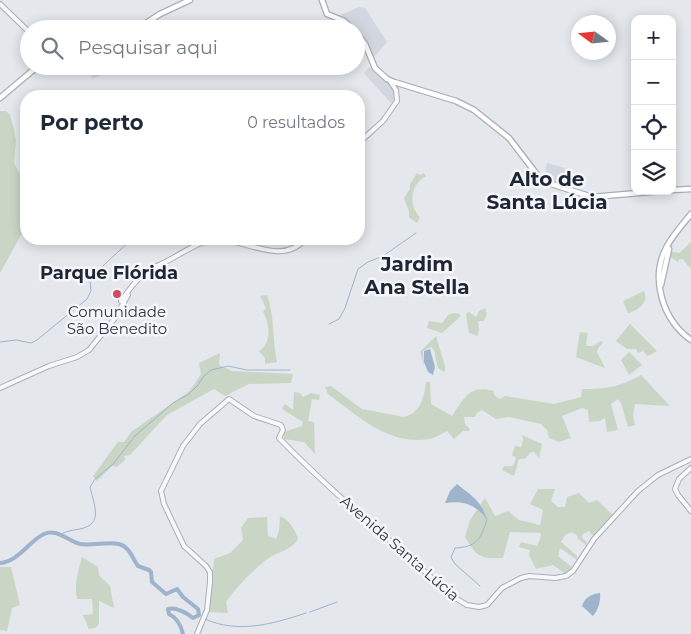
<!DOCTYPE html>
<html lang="pt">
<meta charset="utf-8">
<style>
body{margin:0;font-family:Montserrat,sans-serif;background:#f6f6f7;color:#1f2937}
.controls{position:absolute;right:15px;top:15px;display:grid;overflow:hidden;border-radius:10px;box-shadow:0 2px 12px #0003}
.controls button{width:45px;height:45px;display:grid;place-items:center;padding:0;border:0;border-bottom:1px solid #e0e1e3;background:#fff;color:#1f2937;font:25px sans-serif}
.compass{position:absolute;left:571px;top:15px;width:45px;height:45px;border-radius:50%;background:#fff;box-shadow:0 2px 12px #0003;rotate:285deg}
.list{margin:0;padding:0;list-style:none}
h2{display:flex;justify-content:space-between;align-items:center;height:65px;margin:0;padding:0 20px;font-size:21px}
h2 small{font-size:16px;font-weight:400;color:#747a83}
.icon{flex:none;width:28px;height:28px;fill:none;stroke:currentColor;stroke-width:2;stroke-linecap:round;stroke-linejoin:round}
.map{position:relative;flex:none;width:691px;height:634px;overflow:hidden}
.search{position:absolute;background:#fff;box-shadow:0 2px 12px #0003;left:20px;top:20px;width:345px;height:55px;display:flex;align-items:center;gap:12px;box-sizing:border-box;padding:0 18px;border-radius:28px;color:#747a83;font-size:19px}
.panel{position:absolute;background:#fff;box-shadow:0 2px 12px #0003;left:20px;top:90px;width:345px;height:155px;border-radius:20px}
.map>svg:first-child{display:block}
</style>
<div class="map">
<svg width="691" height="634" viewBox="0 0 691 634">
<rect width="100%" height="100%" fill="#e4e7ec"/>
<g fill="#d2d6de">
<path d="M359,7L365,8L387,42L374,57L368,45L356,29L347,19L338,16Z"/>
<path d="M90,66H113L114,70L92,79Z"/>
<path d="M369,67L388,83L395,94V98L391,103L364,73Z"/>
<path d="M547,163L572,170L567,188L549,182L550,179L544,178Z"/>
</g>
<g fill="#c9d6c5">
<path d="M0,111H6L10,115L14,130L16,141L14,163L26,186V226L0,273Z"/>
<path d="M417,173L420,175L424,173L426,176C410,185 408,204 420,217L417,223L409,217V212L404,198L410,189V184Z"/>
<path d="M691,242V268L688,266L683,259H679L678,262L669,256L670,251L679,253Z"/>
<path d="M644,291C649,302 639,310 628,313L623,301Z"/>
<path d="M267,295C275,317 272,339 277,362L265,364V358L259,351C272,343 270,324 263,312L266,308L260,296Z"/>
<path d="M485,308L487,314L484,321H478L479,330L478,336L469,333L466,314L469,312L476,317L479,311Z"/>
<path d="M453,313L459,314L461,316L442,333L427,328L429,321L442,323L448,315Z"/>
<path d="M630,324L657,351L648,356L643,351L638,353L636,349H627L616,341Z"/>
<path d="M580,332L588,333L586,343L587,346H593L601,341L603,343L598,348L597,352L605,368L576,357Z"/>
<path d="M436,336L445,366V372L438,368L434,350L431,347L423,351L424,366L420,352Z"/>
<path d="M629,352L642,365L629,375L621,360Z"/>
<path d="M220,353L219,365L232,371L293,374L291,383L249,384L225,396L214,389L167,415L130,455L124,456L125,460L117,467L112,466L97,481L93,476L118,442H124L131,432L187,393L194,385L201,374L199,363Z"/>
<path d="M641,375L670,406L635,404L633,415L635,425L628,427L621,403L618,399L611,404L618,430L607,432L605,418L600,421L589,422L588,410L582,408L562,416L571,438L559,442L549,438L547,430L541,424L509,417L496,419L482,410L477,413L475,417H464L465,424L470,429L469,431H463L454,439L447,431C441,434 435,438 429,439C389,446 358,416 328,394L325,387L331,386L362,409L404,417C421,413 424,397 426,382H430L431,404L452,416C464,399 469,384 493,391L495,396L500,399L505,396L554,404L581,397L582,389C606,389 620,387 641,375Z"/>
<path d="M294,392L300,393L303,397L311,393L320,395L319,400L312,399L308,421L314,422L315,454L304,442L284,439V432L302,426L303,422L282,409L285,404L293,410Z"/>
<path d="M522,435L542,444L539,458L534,452H531L525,459H519L514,476L502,470L504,466H513L516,458L512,455L515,446L521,447L523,440Z"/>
<path d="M538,489H555L551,501L558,507H565L567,497L579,493L589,503L597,500L613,515L594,537L589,531L583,534L582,537L587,543L586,545L578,539L577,535L572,532L565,535L561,542L577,556V560L560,548L558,556L572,567L567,575L553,565L536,569L529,555L530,550L519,547L521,542L537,546L540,539L541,533L510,532L503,558C480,559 477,557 465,537L470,520L485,498L495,516L508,511L519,520L540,525L543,510L530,504Z"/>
<path d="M280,516C290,521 295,529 298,539C291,551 276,552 266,560C251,572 237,586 226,602L228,613L209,612L214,559L230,553L243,540L241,528L248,518L267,517L268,536L276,539L279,531Z"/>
<path d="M82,557L98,567L99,575L110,586L114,608L99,601V624L95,628L89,629L83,615L93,614L92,599H77C74,585 78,571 82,557Z"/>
<path d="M0,567H11L20,605L12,608L7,631L0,630Z"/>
</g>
<g fill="#9fb4cc">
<path d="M430,349L435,367L433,375L428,372L424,362V351Z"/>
<path d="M457,484C470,495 480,499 486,517C471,503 464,501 445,503L450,491Z"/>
<path d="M600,593C601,600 598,611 593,616L582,606C584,598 591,594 600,593Z"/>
</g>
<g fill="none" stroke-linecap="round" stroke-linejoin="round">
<g stroke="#9fb4cc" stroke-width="1">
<path d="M329,324L339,319L345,308L358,269L368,262L383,256L416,233"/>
<path d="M0,342L16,340L31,343L37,340L87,299L91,291L90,279L92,276L132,239"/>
<path d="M61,534C67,531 73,530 80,529C104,524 94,505 90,487L95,479L113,464L135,436L173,403L189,394L197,386L204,376L211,370L228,366L247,370H290"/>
<path d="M480,586L455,564L451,557L455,548C477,547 481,539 487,519L484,515"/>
<path d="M310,612L337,602"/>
<path d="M205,619C238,634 273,624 306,613"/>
</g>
<path stroke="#9fb4cc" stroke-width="4" d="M0,563C18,562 29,541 44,534C57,528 68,541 80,544C93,546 107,541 119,544C130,547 132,558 138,566L149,570L151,572L152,582L166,594L177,589L183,597L198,609L199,615L193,618C187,613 176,607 168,609L169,614C177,618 181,625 183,634"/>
<defs>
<g id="tertiary">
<path d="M0,4L29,32"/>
<path d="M359,167L362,140L383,121L397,101L396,90L390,81"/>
<path d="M124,303L121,301C129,290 137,278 149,270C152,268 155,267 159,265C176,258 200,239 218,239C246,240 283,266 305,239"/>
<path d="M0,388L49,366L77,357L89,350L115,318L128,295"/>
<path d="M691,468L679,479L675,489L678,495L691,511"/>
<path d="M197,634L207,610L210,582V572L206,566L184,546L164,504L161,491L183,446L200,424L229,399L254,416L281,425L283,430L279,438C333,494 394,543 452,596L467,605L479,607L487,605L502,588L521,578L529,576L555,578L566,576L573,571L594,539L638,491L658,475L691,459"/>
</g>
<g id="secondary">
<path d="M322,0L327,14L344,21L352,29"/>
<path d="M137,29L160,14L190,0"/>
<path d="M356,33L365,44L375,68L387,79L394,82L456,101L474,110L509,138L542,181L592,197L662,191"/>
<path d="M0,98L32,71L42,66"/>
<path d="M672,190L691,189"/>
<path d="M691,214C682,225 672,236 666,248C650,280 663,320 691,340"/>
<path d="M661,285L669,249"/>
</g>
</defs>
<use href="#tertiary" stroke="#a9aeb7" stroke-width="6"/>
<use href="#secondary" stroke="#a9aeb7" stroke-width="7"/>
<use href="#tertiary" stroke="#f7f8fa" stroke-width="4"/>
<use href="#secondary" stroke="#fff" stroke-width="4.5"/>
</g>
<circle fill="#d1495b" stroke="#f4f6f9" stroke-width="2" cx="117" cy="294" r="5"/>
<g text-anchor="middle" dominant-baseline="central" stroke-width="5" stroke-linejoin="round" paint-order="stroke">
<g font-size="15" fill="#2b3445" stroke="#f4f6f9">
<text x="117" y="311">Comunidade<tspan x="117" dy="17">São Benedito</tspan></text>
</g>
<g font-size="15" fill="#2b3445" stroke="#f4f6f9">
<text transform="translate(400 548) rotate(41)">Avenida Santa Lúcia</text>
</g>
<g font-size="18" font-weight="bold" fill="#1d2536" stroke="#f4f6f9">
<text x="109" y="273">Parque Flórida</text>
</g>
<g font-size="20" font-weight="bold" fill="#1d2536" stroke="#f4f6f9">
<text x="547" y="179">Alto de<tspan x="547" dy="23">Santa Lúcia</tspan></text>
<text x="417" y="264">Jardim<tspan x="417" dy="23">Ana Stella</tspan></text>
</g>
</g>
</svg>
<div class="controls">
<button>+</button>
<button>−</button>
<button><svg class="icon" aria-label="locate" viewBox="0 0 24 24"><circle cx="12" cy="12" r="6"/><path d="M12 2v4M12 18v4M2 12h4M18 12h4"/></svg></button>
<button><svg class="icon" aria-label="layers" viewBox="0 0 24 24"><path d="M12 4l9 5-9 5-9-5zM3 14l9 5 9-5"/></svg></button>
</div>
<svg class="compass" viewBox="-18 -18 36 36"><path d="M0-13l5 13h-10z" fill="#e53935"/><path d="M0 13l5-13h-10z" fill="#747a83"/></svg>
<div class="search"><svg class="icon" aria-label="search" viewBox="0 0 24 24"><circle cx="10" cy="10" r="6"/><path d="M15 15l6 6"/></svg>Pesquisar aqui</div>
<section class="panel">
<h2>Por perto<small>0 resultados</small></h2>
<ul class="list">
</ul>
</section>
</div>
